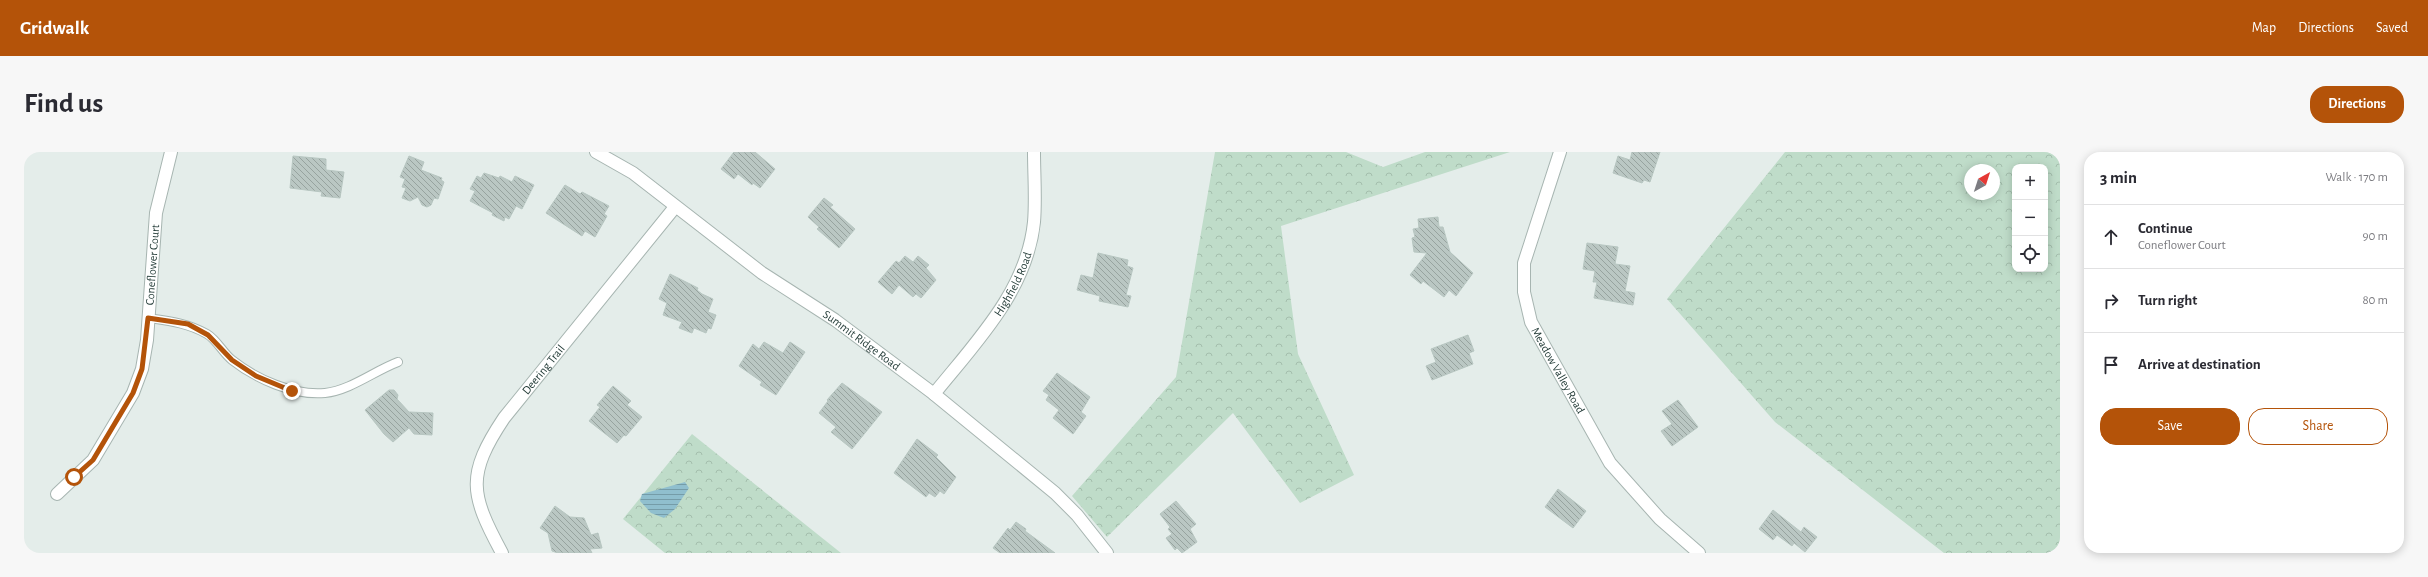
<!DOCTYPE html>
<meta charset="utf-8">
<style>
body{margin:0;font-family:"Alegreya Sans",sans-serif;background:#f7f7f7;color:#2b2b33}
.controls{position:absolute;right:12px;top:12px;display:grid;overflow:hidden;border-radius:8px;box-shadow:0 2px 10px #0003}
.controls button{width:36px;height:36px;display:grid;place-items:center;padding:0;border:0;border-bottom:1px solid #e1e1e2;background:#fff;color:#2b2b33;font:20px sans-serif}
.compass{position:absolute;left:1940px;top:12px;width:36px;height:36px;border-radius:50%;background:#fff;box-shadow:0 2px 10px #0003;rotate:39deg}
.stop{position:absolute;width:12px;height:12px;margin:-9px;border:3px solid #b45309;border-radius:50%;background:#fff}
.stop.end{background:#b45309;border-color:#fff;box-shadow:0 1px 4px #0008}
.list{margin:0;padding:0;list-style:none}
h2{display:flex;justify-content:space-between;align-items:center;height:52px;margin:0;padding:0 16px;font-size:17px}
h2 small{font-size:13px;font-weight:400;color:#7c7c81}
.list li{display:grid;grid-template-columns:26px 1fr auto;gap:12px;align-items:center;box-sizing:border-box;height:64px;padding:0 16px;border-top:1px solid #e1e1e2}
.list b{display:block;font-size:15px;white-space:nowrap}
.list p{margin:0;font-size:13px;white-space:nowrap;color:#7c7c81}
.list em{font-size:13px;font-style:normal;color:#7c7c81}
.actions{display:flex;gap:8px;padding:12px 16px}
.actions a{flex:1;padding:9px 0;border:1px solid #b45309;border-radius:16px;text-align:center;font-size:14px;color:#b45309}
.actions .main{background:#b45309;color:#fff}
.icon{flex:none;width:22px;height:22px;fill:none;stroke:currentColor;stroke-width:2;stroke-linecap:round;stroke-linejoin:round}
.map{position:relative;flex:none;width:2036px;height:401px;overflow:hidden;border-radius:16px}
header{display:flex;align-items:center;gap:24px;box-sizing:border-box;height:56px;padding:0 20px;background:#b45309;color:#fff}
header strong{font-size:19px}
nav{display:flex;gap:22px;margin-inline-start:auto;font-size:14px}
.intro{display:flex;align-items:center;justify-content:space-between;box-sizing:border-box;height:96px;padding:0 24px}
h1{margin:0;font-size:28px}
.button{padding:10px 18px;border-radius:16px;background:#b45309;color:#fff;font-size:14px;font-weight:700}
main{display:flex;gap:24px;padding:0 24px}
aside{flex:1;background:#fff;border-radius:16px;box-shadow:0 2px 10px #0003}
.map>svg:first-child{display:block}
</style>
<header>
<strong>Gridwalk</strong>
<nav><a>Map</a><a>Directions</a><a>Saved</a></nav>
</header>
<div class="intro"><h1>Find us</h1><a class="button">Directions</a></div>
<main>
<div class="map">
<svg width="2036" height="401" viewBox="0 0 2036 401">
<defs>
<pattern id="park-crowns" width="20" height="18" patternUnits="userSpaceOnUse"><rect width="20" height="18" fill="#bfdcc9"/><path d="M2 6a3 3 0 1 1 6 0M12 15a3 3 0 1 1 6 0" fill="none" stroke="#a4bead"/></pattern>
<pattern id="water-rules" width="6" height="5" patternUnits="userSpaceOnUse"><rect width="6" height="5" fill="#90bfce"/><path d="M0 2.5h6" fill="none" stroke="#759ca8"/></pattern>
<pattern id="building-back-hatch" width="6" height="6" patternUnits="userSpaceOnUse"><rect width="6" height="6" fill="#bac7c3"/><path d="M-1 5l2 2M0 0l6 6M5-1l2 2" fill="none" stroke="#97a39f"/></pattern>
</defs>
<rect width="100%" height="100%" fill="#e4edea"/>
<g fill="url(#park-crowns)" fill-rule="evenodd">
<path d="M1191,0H1322L1359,15L1401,0H1486L1257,74L1274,202L1330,323L1276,351L1209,261L1083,385L1048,344L1152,225Z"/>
<path d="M1761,0H2036V401H1920L1751,270L1643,147ZM1991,15H2021V117H1991ZM1946,18H1970V42H1946Z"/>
<path d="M668,282L817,401H641L599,367Z"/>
</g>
<path fill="url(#water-rules)" d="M661,330L665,336L651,357L640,366L627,361L616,349L618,342Z"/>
<g fill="url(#building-back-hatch)" stroke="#b7c6c1">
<path d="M710,0H731L751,17L736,36L729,31L728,33L714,22L710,27L697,17Z"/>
<path d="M1608,0H1636L1626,30L1620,28L1618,31L1589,21L1594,4L1606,8Z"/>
<path d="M269,4L302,7V18L320,20L316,46L297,44L298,40L266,36Z"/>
<path d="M385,4L400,10L397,18L418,26L417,28L420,30L414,47L410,46L407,53L403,55L398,53L394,45L386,49L378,46L382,36L378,35L381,27L376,25Z"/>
<path d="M460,21L475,26L476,24L488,30L491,24L510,33L498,57L492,54L485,67L481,65L480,69L468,63L469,61L446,49L451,39L446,37L453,24L457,26Z"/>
<path d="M541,33L556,42L558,40L585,54L580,62L583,64L571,85L561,79L558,84L522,61Z"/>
<path d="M800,46L809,53L806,55L831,77L815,96L793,77L795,75L784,65Z"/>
<path d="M1414,65L1415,75H1419L1426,100L1449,121L1432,144L1425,138L1420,145L1399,129L1397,132L1386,123L1403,101L1390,100L1388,86L1391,85L1389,77L1395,76L1394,67Z"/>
<path d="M1563,91L1594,95L1591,112L1606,114L1601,139L1611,141L1609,153L1570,146L1573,130H1569L1571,119L1559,117Z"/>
<path d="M1074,101L1104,108L1103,114L1109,116L1102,143L1107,144L1104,155L1075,149L1076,144L1053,138L1057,123L1069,126Z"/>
<path d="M881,104L889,110L894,104L905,113L902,116L912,128L897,146L892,142L889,145L875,133L868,142L854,130L872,109L875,111Z"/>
<path d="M646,122L674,136L673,138L678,142L689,147L684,160L692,163L687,177L684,176L682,181L670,176L668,181L655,176L658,170L639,163L643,151L635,147Z"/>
<path d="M1444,183L1450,199L1445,201L1449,212L1408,228L1402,214L1412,210L1407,197Z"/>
<path d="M740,190L759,201L766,190L781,200L752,243L736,233L738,230L715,214L729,192L735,197Z"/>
<path d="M1033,221L1066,245L1057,260L1062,264L1049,282L1029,266L1035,258L1022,248L1025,243L1019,239Z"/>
<path d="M818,231L858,260L828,297L807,280L812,275L795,261L804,249L803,248Z"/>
<path d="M589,234L607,249L603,253L618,265L602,284L600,283L593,291L565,269L576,255L573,253Z"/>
<path d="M365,238H370L374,243L373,247L385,260L409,261L408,283L390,282L385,276L369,290L360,282L341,258Z"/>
<path d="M1654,248L1674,275L1648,294L1637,279L1648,272L1638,259Z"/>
<path d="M893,287L914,303L912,305L932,325L920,342L916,339L911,345L905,341L902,345L870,321Z"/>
<path d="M1534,337L1562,359L1549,376L1521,355Z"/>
<path d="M1152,349L1172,372L1166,377L1173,390L1158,401L1153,396L1151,398L1142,386L1148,382L1144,377L1146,375L1136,362Z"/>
<path d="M531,354L546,365L560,366L567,383L574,381L578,396L566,397L568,401H534L528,399L524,381L516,376Z"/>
<path d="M1749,358L1777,380L1780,375L1793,385L1781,400L1770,391L1768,394L1753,383L1749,388L1735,377Z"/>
<path d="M992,370L1002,377L1001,379L1031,401H976L969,396L984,376L986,378Z"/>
</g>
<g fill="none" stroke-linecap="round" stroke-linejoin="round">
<defs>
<path id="service" d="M124,166C145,169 164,171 183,182C193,188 199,201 208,208C232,227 270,244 301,241C327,238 350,219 374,210"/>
<g id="minor">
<path id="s1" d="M572,0L609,21L738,121L811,168L910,242L1031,341L1053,363L1083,401"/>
<path id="s2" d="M1536,0L1500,111V140L1507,170L1586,311L1636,367L1675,401"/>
<path id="s3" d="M910,242C951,191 1003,139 1010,70C1012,47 1010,23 1010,0"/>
<path id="s4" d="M33,342L69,308L109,241L118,217L123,188L132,61L147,0"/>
<path id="s5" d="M478,401C446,342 442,323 480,266L651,55"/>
</g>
</defs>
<use href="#service" stroke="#a7b5b1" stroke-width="10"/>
<use href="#minor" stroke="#a7b5b1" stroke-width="14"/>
<use href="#service" stroke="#fff" stroke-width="8"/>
<use href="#minor" stroke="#fff" stroke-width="12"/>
</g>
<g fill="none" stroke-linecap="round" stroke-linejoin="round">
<path stroke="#b45309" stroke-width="5" d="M50,325L69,308L109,241L118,217L124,166L164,172L184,183L208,208L232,224L268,239"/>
</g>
<g text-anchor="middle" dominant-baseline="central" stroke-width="3" stroke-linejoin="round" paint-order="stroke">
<g font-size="12" fill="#253d39" stroke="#f5f9f7">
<text stroke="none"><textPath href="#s4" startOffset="258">Coneflower Court</textPath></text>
<text stroke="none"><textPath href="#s3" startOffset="136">Highfield Road</textPath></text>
<text stroke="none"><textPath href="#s1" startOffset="326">Summit Ridge Road</textPath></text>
<text stroke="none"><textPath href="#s5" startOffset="209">Deering Trail</textPath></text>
<text stroke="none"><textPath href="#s2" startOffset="232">Meadow Valley Road</textPath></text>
</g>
</g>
</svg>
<div class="controls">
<button>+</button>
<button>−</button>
<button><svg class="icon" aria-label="locate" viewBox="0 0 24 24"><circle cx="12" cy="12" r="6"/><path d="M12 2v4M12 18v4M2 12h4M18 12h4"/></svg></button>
</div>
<svg class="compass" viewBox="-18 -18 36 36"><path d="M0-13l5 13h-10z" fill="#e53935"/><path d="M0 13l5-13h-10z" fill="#7c7c81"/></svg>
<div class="stop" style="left:50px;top:325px"></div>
<div class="stop end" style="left:268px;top:239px"></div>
</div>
<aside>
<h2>3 min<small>Walk · 170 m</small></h2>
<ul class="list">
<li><svg class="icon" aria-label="ahead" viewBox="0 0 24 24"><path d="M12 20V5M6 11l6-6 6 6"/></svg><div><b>Continue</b><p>Coneflower Court</p></div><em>90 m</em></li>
<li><svg class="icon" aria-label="right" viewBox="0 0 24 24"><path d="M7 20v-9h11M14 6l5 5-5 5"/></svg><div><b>Turn right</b></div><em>80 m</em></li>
<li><svg class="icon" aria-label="arrive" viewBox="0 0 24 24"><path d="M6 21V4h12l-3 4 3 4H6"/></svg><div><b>Arrive at destination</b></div></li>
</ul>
<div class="actions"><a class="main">Save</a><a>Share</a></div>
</aside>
</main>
